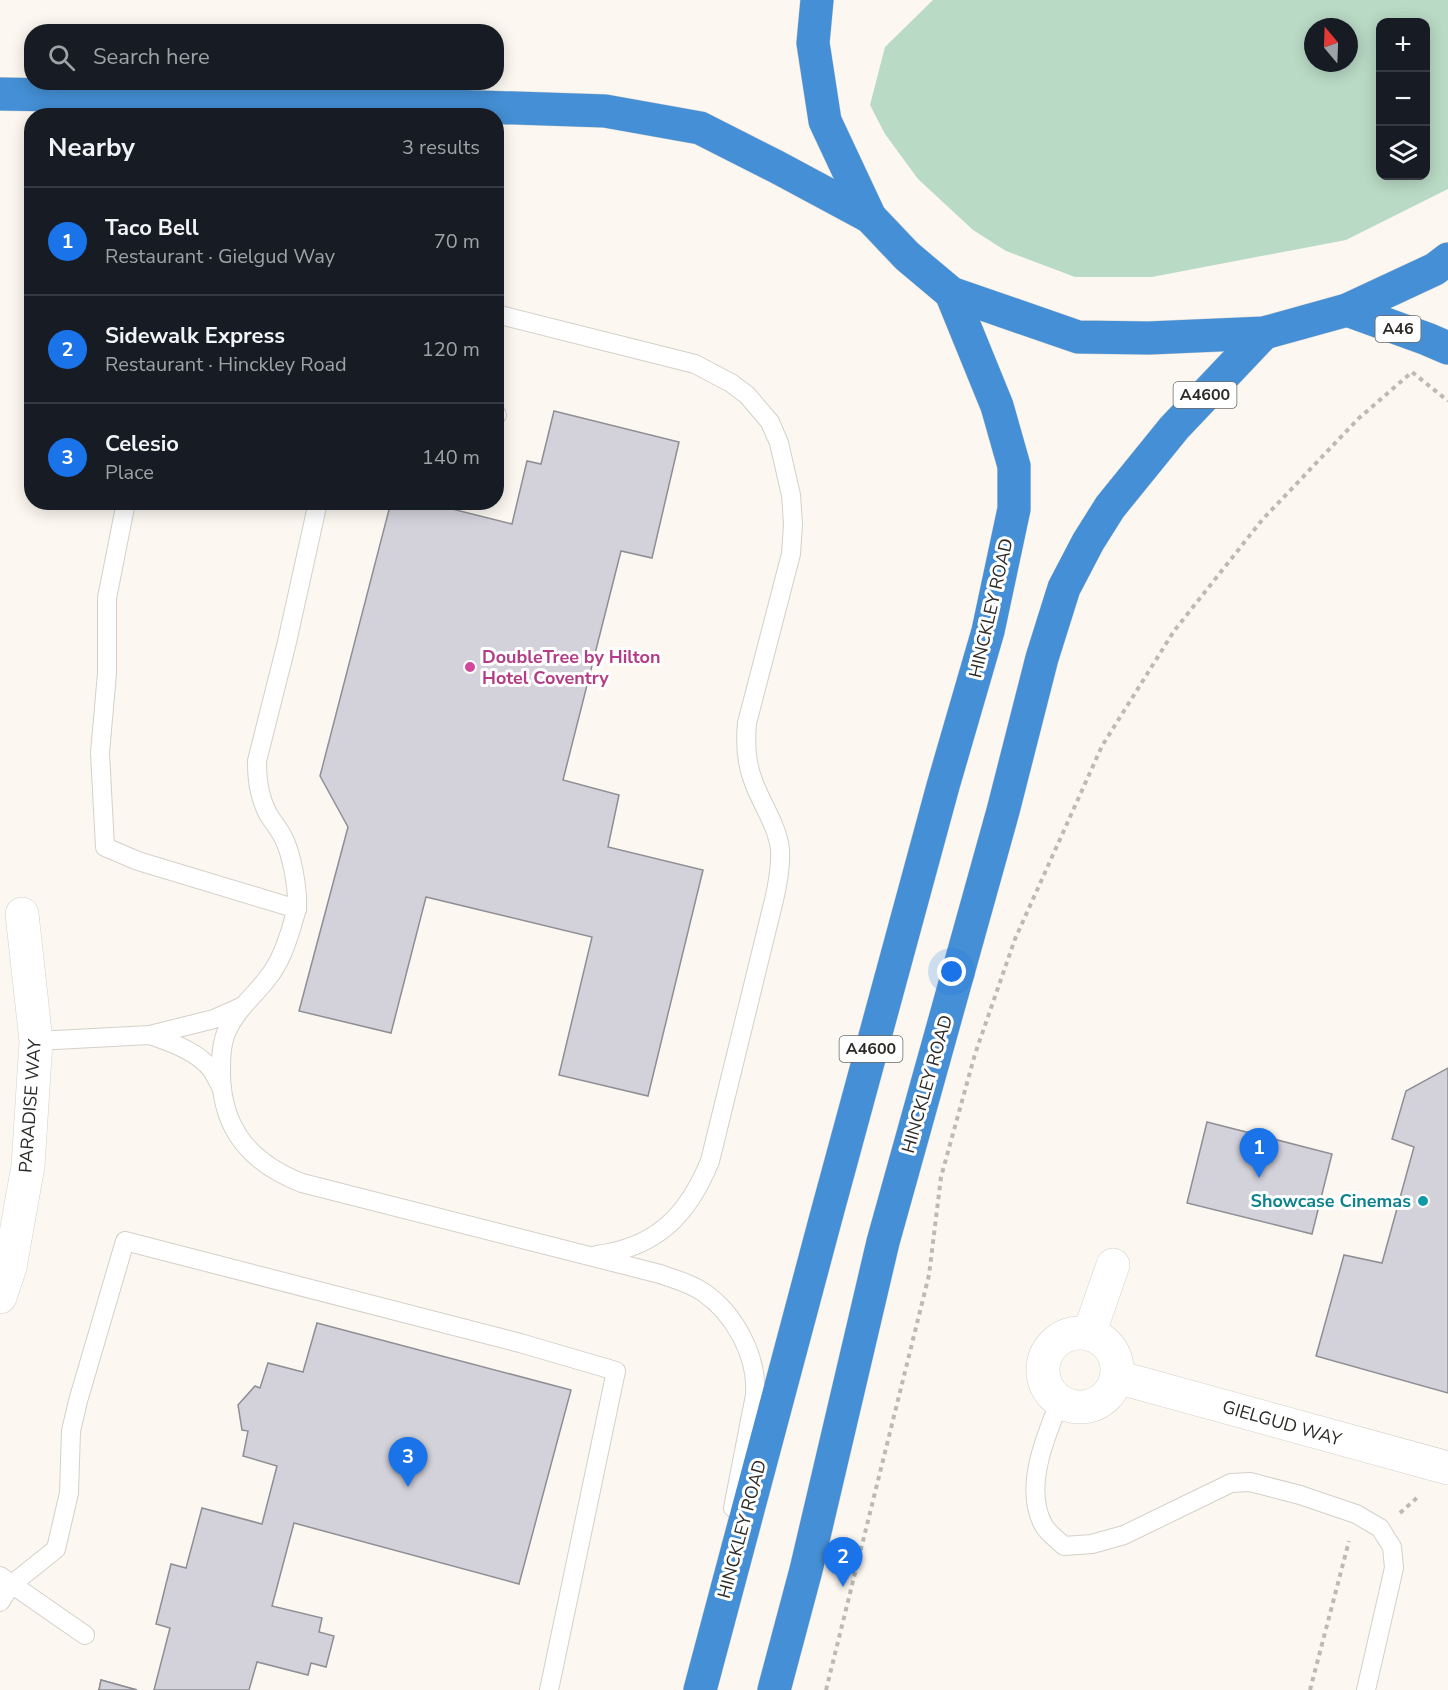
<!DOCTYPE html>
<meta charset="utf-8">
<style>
body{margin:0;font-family:"Nunito Sans",sans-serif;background:#20242c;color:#f1f3f6}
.controls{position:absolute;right:18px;top:18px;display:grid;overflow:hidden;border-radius:12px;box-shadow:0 3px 15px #0003}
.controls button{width:54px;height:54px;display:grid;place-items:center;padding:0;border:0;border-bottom:2px solid #363941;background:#171b24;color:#f1f3f6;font:30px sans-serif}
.compass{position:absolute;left:1304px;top:18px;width:54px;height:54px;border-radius:50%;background:#171b24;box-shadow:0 3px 15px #0003;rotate:341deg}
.you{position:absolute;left:952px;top:972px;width:21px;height:21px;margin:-15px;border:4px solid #fff;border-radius:50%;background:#1a73e8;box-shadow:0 0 0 9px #1a73e833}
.badge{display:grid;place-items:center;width:39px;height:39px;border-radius:50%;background:#1a73e8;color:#fff;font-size:20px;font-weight:700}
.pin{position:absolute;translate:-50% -50px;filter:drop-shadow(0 2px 3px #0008)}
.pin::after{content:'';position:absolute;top:32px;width:21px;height:18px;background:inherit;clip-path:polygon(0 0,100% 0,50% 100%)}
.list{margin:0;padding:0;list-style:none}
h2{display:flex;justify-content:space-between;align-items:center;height:78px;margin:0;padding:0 24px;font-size:26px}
h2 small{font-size:20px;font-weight:400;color:#9ea1a6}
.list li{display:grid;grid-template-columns:39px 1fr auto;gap:18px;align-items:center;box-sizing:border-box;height:108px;padding:0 24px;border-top:2px solid #363941}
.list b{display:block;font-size:22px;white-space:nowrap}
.list p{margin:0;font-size:20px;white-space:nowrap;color:#9ea1a6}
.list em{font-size:20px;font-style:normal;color:#9ea1a6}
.icon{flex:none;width:33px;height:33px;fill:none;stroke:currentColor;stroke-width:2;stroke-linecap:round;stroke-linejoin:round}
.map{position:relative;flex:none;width:1448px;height:1690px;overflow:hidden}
.search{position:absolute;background:#171b24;box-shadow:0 3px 15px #0003;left:24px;top:24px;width:480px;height:66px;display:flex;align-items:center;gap:15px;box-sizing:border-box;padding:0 21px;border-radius:24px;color:#9ea1a6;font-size:22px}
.panel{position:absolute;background:#171b24;box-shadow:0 3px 15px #0003;left:24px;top:108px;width:480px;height:402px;border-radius:24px}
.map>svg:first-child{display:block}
</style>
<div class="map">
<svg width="1448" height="1690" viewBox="0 0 1448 1690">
<rect width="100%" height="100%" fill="#fcf8f1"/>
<path fill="#b9dac5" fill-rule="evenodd" d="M933,0H1448V189L1346,240L1152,277H1075L1006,251L973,230L918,179L885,134L870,105L885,47ZM1380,22H1426V176H1380ZM1313,27H1349V63H1313Z"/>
<g fill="#d3d2da" stroke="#8f8e95" stroke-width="1.5">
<path d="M554,411L679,442L652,558L621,551L563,780L619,795L608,847L703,870L648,1096L559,1075L592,937L426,897L391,1033L299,1011L348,827L320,776L391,502H424L512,524L527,461L541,464Z"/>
<path d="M1448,1068V1393L1316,1356L1344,1255L1382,1263L1414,1147L1392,1139L1406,1091Z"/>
<path d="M1207,1122L1332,1154L1312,1234L1187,1203Z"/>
<path d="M317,1323L571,1390L519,1584L294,1523L272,1606L322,1618L319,1632L334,1636L326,1667L311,1663L308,1675L257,1662L249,1690H154L170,1628L156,1624L171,1564L186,1568L202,1508L262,1524L277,1466L243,1456L248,1431L242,1430L238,1405L255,1386L260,1388L268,1363L303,1372Z"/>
<path d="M101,1680L137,1690H99Z"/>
<path d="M101,1680L137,1690H99Z"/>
</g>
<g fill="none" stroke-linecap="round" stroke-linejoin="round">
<defs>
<g id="lane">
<path d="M496,314L695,364L731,383L747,395L770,422L779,443L791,495L793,524L791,554L747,723C745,744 746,764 754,783C762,805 777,825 780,849C781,866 778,883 774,900L710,1161C688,1215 657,1247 597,1255"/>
<path d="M496,414L497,415"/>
<path d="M126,502L107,598V673L100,753L105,847L138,861L297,909"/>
<path d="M318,502L287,642L257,761C257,780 259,796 268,814C273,822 279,829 283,837C292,854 298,889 297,908C296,914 293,920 292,926C286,945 280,963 267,979C253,997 235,1011 226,1033C221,1046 221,1060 221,1074C222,1130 251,1163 302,1183L660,1274C674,1279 690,1283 703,1292C734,1313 758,1356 755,1395C753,1407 750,1419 748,1431C743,1457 738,1483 733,1508"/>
<path d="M36,1041L150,1035"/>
<path d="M221,1087C218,1081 215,1075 212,1070C197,1051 172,1043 150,1035L214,1019L241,1007"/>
<path d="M1060,1401C1045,1437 1023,1490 1044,1526C1048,1533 1058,1540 1064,1546L1092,1544L1124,1535L1231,1483L1250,1482L1300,1495L1356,1514L1380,1528L1392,1547L1394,1568L1366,1690"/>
<path d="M0,1576L85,1635"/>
<path d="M0,1602L11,1585L56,1549L69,1493L71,1431L78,1401L125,1241L520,1343L616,1371L549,1690"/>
</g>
<g id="street">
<path d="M0,1297L10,1267L28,1166L36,1041L22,914"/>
<circle cx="1080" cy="1370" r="37"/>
<path d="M1089,1334L1113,1265"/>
<path d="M1117,1377L1448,1468"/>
</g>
<g id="highway">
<path d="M817,0L813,43L825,121L870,217L907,256L951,293L1078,337L1149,338L1264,333L1347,310L1435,269L1448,259"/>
<path d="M0,94L176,97L605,111L700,128L777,167L870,217"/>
<path d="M1347,310L1427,339L1448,348"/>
<path d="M700,1690L826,1217L943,786L988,631L1014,509V466L997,406L951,293"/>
<path d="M774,1690L806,1570L883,1242L1003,811L1042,658L1064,588L1088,542L1110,507L1174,428L1264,333"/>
</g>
</defs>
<use href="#lane" stroke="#d4d0c9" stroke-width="20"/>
<use href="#street" stroke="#d4d0c9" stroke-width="34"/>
<use href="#highway" stroke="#d5d5d4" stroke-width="34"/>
<g stroke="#bdbab4" stroke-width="4" stroke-dasharray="4.5 4.5" stroke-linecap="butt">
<path d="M1400,1513L1419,1496"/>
<path d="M826,1690L929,1275L941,1177L975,1054L1015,939L1102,746L1174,631L1262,520L1358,419L1412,372L1448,401"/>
<path d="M1310,1690L1349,1541"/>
</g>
<use href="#lane" stroke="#fff" stroke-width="18"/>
<use href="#street" stroke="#fff" stroke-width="33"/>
<use href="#highway" stroke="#448fd5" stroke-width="33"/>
</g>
<circle fill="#d1479c" stroke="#fff" stroke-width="2" cx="470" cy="667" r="6"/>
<circle fill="#0f9aa8" stroke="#fff" stroke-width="2" cx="1423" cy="1201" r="6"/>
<g text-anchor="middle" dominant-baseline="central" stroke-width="6" stroke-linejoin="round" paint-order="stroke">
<g fill="#fff" stroke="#6b6b68" stroke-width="1.5">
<rect x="1375.5" y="316" width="45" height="26" rx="4.5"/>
<rect x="1173.5" y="382" width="63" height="26" rx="4.5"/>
<rect x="839.5" y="1036" width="63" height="26" rx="4.5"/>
</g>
<g font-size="16" font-weight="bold" fill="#2c2b28">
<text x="1398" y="329">A46</text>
<text x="1205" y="395">A4600</text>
<text x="871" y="1049">A4600</text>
</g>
<g font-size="18" fill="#2c2b28" stroke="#fff">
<text transform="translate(991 608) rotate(-77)">HINCKLEY ROAD</text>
<text transform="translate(927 1084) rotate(-74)">HINCKLEY ROAD</text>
<text transform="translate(30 1106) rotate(-86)">PARADISE WAY</text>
<text transform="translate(1282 1423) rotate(16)">GIELGUD WAY</text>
<text transform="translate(742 1529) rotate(-75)">HINCKLEY ROAD</text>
</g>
<g font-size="18" font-weight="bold" fill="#b23c85" stroke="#fff" text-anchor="start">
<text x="482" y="657">DoubleTree by Hilton<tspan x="482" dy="21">Hotel Coventry</tspan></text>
</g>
<g font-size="18" font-weight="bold" fill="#0d838f" stroke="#fff" text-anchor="end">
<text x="1411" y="1201">Showcase Cinemas</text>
</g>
</g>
</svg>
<div class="controls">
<button>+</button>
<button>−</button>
<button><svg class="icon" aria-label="layers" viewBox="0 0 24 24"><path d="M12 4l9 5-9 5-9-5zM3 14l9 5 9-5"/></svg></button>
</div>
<svg class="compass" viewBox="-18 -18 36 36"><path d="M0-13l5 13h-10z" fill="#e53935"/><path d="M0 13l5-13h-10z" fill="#9ea1a6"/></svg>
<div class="you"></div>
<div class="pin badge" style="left:1259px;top:1178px">1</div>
<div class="pin badge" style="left:843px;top:1587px">2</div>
<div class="pin badge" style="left:408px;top:1487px">3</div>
<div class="search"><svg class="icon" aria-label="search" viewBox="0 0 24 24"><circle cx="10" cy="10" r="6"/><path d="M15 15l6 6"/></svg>Search here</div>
<section class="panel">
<h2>Nearby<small>3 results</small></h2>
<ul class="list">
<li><span class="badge">1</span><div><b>Taco Bell</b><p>Restaurant · Gielgud Way</p></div><em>70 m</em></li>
<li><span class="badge">2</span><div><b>Sidewalk Express</b><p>Restaurant · Hinckley Road</p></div><em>120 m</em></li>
<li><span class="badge">3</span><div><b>Celesio</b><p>Place</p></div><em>140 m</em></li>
</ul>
</section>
</div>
